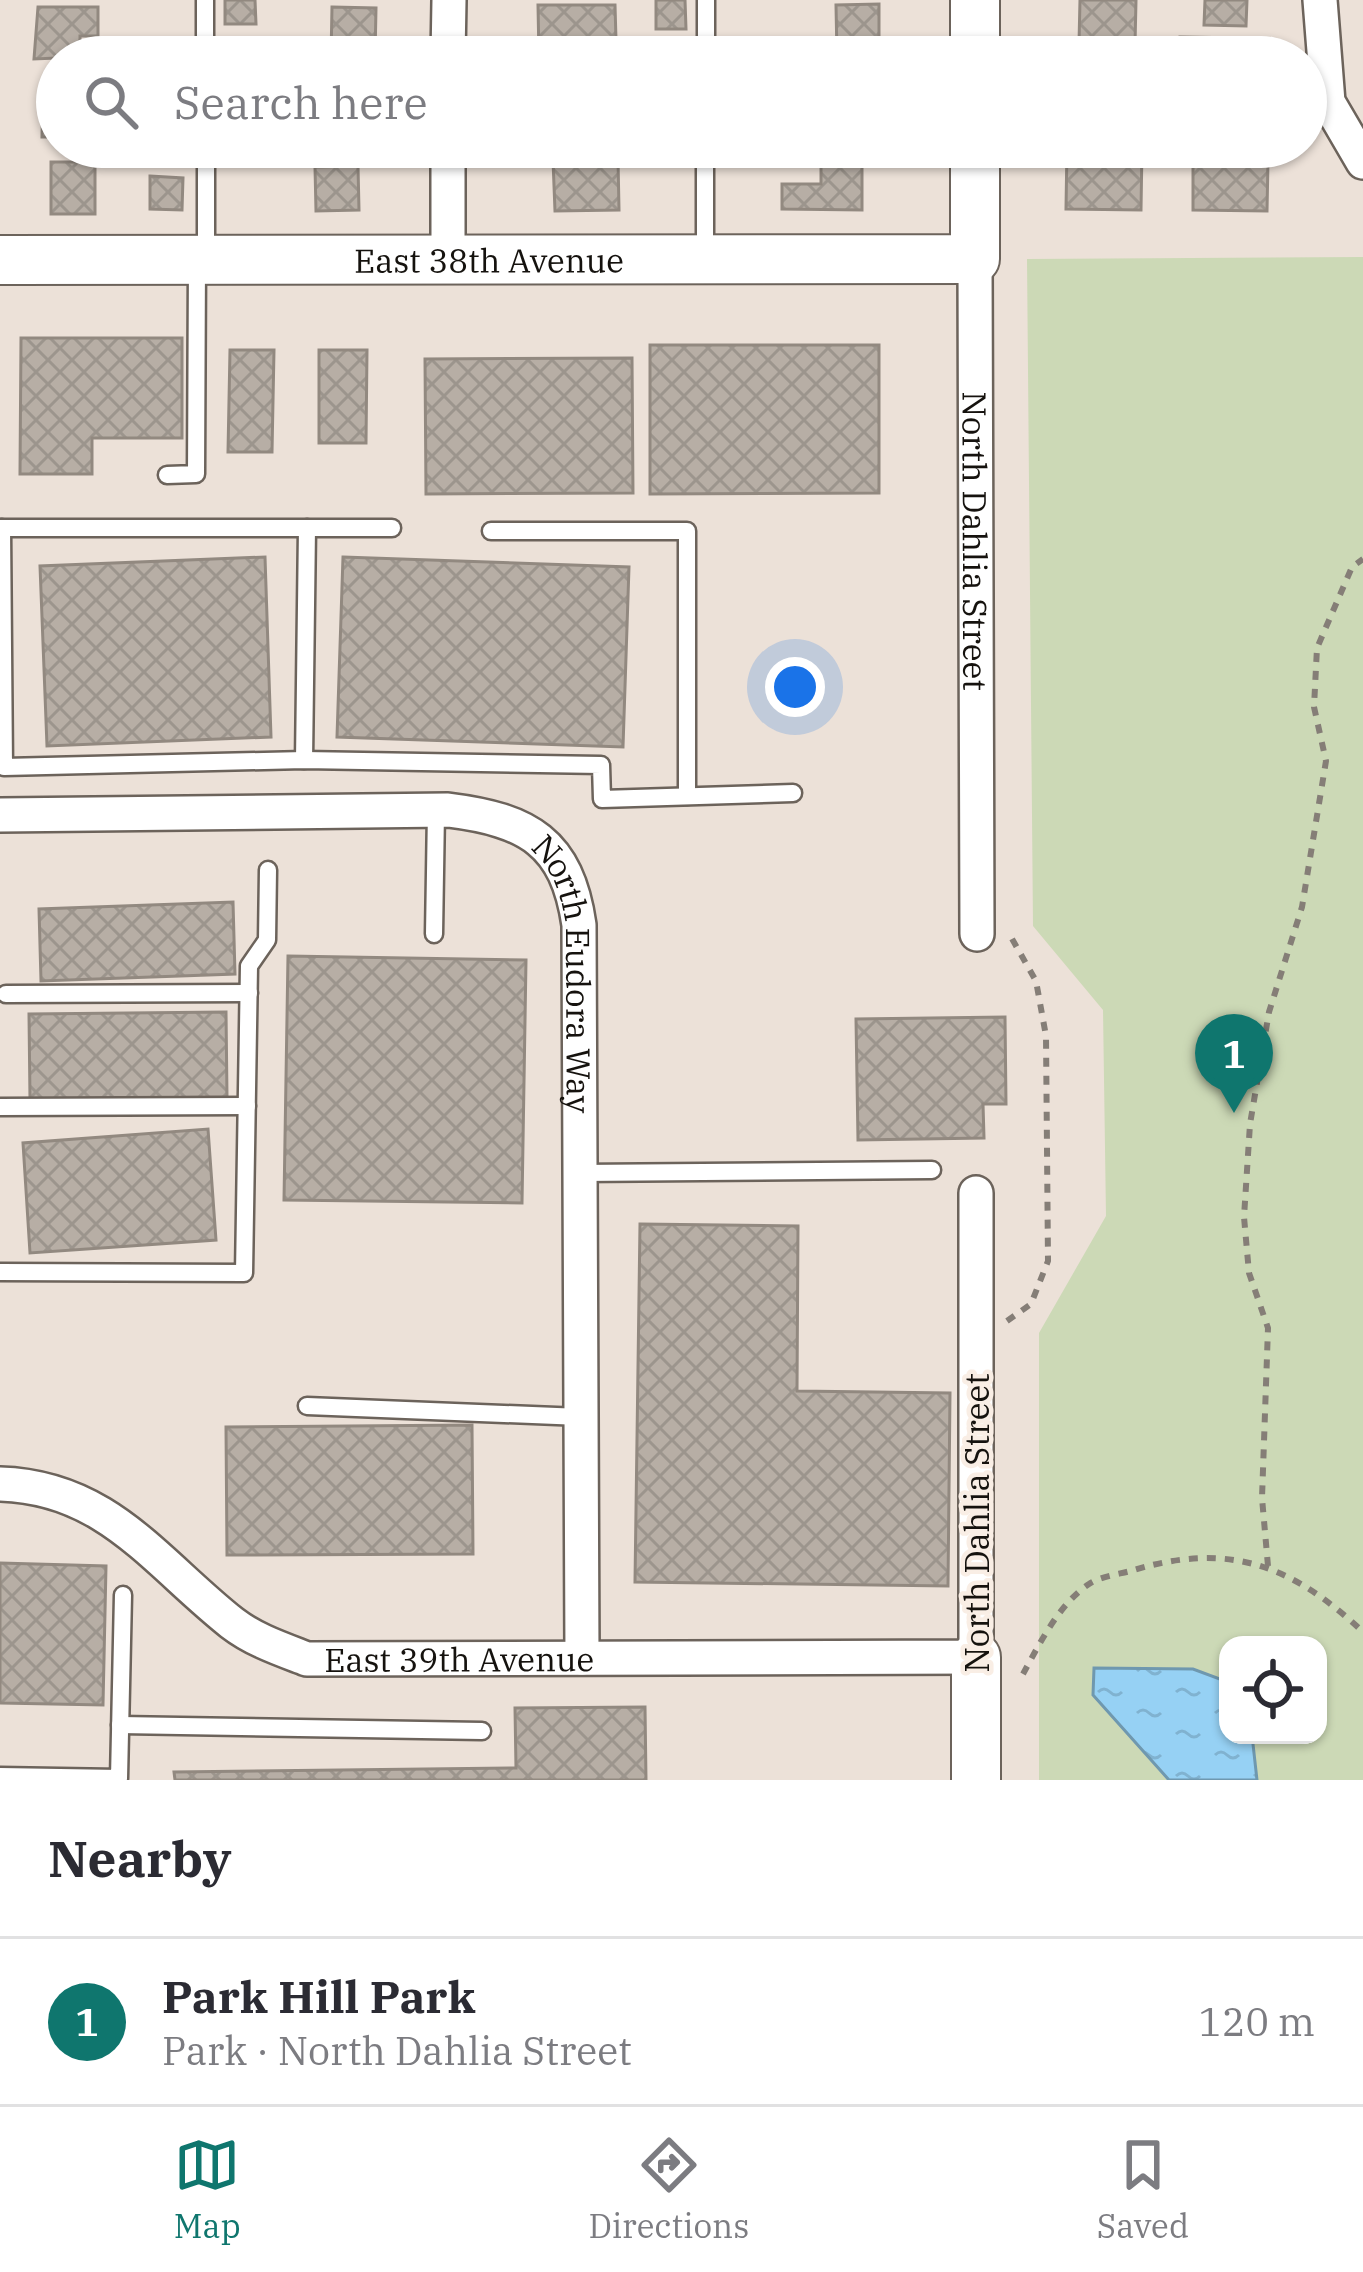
<!DOCTYPE html>
<meta charset="utf-8">
<style>
body{margin:0;font-family:"IBM Plex Serif",serif;background:#f2f2f3;color:#2b2b33}
.controls{position:absolute;right:36px;bottom:36px;display:grid;overflow:hidden;border-radius:24px;box-shadow:0 3px 9px #0004}
.controls button{width:108px;height:108px;display:grid;place-items:center;padding:0;border:0;border-bottom:3px solid #e1e1e2;background:#fff;color:#2b2b33;font:60px sans-serif}
.you{position:absolute;left:795px;top:687px;width:42px;height:42px;margin:-30px;border:9px solid #fff;border-radius:50%;background:#1a73e8;box-shadow:0 0 0 18px #1a73e833}
.badge{display:grid;place-items:center;width:78px;height:78px;border-radius:50%;background:#0f766e;color:#fff;font-size:39px;font-weight:700}
.pin{position:absolute;translate:-50% -99px;filter:drop-shadow(0 3px 6px #0008)}
.pin::after{content:'';position:absolute;top:63px;width:42px;height:36px;background:inherit;clip-path:polygon(0 0,100% 0,50% 100%)}
.list{margin:0;padding:0;list-style:none}
h2{display:flex;justify-content:space-between;align-items:center;height:156px;margin:0;padding:0 48px;font-size:51px}
h2 small{font-size:39px;font-weight:400;color:#7c7c81}
.list li{display:grid;grid-template-columns:78px 1fr auto;gap:36px;align-items:center;box-sizing:border-box;height:168px;padding:0 48px;border-top:3px solid #e1e1e2}
.list b{display:block;font-size:45px;white-space:nowrap}
.list p{margin:0;font-size:39px;white-space:nowrap;color:#7c7c81}
.list em{font-size:39px;font-style:normal;color:#7c7c81}
.icon{flex:none;width:66px;height:66px;fill:none;stroke:currentColor;stroke-width:2;stroke-linecap:round;stroke-linejoin:round}
.map{position:relative;flex:none;width:1363px;height:1780px;overflow:hidden}
.search{position:absolute;background:#fff;box-shadow:0 3px 9px #0004;left:36px;right:36px;top:36px;height:132px;display:flex;align-items:center;gap:30px;box-sizing:border-box;padding:0 42px;border-radius:66px;color:#7c7c81;font-size:45px}
.sheet{height:324px;background:#fff}
nav{display:flex;justify-content:space-around;align-items:center;box-sizing:border-box;height:168px;border-top:3px solid #e1e1e2;background:#fff;font-size:33px;color:#7c7c81}
nav a{display:grid;justify-items:center;gap:6px}
nav .on{color:#0f766e}
.map>svg:first-child{display:block}
</style>
<div class="map">
<svg width="1363" height="1780" viewBox="0 0 1363 1780">
<defs>
<pattern id="water-ripples" width="26" height="14" patternUnits="userSpaceOnUse" patternTransform="scale(3)"><rect width="26" height="14" fill="#96d1f4"/><path d="M2 4q2-2 4 0t4 0M15 11q2-2 4 0t4 0" fill="none" stroke="#80b2d0"/></pattern>
<pattern id="building-cross-hatch" width="8" height="8" patternUnits="userSpaceOnUse" patternTransform="scale(3)"><rect width="8" height="8" fill="#b7aea5"/><path d="M0 0l8 8M0 8l8-8" fill="none" stroke="#9c958d"/></pattern>
</defs>
<rect width="100%" height="100%" fill="#ece1d8"/>
<path fill="#ccd9b6" fill-rule="evenodd" d="M1363,257V1780H1039V1333L1106,1216L1103,1010L1033,926L1027,259ZM1228,1645H1318V1735H1228Z"/>
<path fill="url(#water-ripples)" stroke="#6f98af" stroke-width="3" d="M1094,1668L1193,1669L1228,1682V1735H1252L1257,1780H1169L1093,1695Z"/>
<g fill="url(#building-cross-hatch)" stroke="#928980" stroke-width="3">
<path d="M225,0H255L256,24H225Z"/>
<path d="M656,0H685L686,29H656Z"/>
<path d="M1080,0H1136L1135,45L1079,43Z"/>
<path d="M1205,0H1247L1246,26L1204,25Z"/>
<path d="M879,4V56H837L836,5Z"/>
<path d="M538,5H615L616,40H584V57H539Z"/>
<path d="M38,7H98V36H80V57L34,59Z"/>
<path d="M332,7L376,8L375,57H331Z"/>
<path d="M1180,37L1244,38V57H1180Z"/>
<path d="M43,84H57V137H42Z"/>
<path d="M1067,147H1142L1141,210L1066,209Z"/>
<path d="M821,157H862V210L782,209V184H821Z"/>
<path d="M618,159L619,210L555,211L553,160Z"/>
<path d="M1193,160L1268,161L1267,211L1193,210Z"/>
<rect x="51" y="162" width="44" height="52"/>
<path d="M358,166L359,210L316,211L315,167Z"/>
<path d="M150,176L183,178L182,210L150,209Z"/>
<path d="M21,338H182V438H92V474H20Z"/>
<path d="M650,345H879V493L650,494Z"/>
<path d="M230,350H274L272,452H228Z"/>
<path d="M319,350H367L366,443H319Z"/>
<path d="M632,358L633,493L426,494L425,359Z"/>
<path d="M265,557L271,737L47,746L40,566Z"/>
<path d="M343,557L629,567L623,747L337,737Z"/>
<path d="M233,902L235,974L41,981L39,909Z"/>
<path d="M288,956L526,960L522,1203L284,1200Z"/>
<path d="M226,1012L227,1097L30,1099L29,1014Z"/>
<path d="M1005,1017L1006,1104H983L984,1138L858,1140L856,1019Z"/>
<path d="M208,1129L216,1240L30,1253L23,1143Z"/>
<path d="M640,1224L798,1226L797,1391L950,1393L948,1586L635,1582Z"/>
<path d="M472,1425L473,1554L227,1555L226,1427Z"/>
<path d="M0,1563L106,1566L103,1705L0,1703Z"/>
<path d="M645,1707L646,1780H175L174,1772L516,1768L515,1708Z"/>
</g>
<g fill="none" stroke-linecap="round" stroke-linejoin="round">
<defs>
<g id="lane">
<path d="M205,0V57"/>
<path d="M706,57V0"/>
<path d="M206,147V253"/>
<path d="M705,258V147"/>
<path d="M167,475L196,474L197,261"/>
<path d="M0,528H392"/>
<path d="M2,528L4,767L304,760L601,765L602,799L793,793"/>
<path d="M491,531H687V796"/>
<path d="M304,760L307,528"/>
<path d="M434,934L436,811"/>
<path d="M6,994L249,993"/>
<path d="M0,1107L247,1106"/>
<path d="M580,1173L932,1170"/>
<path d="M0,1272L244,1273L249,966L267,940L268,870"/>
<path d="M307,1406L581,1417"/>
<path d="M120,1725L482,1731"/>
<path d="M0,1776L119,1778L123,1595"/>
</g>
<g id="street">
<path d="M1320,0L1328,102L1363,162"/>
<path d="M448,57L449,0"/>
<path d="M448,147V260"/>
<path id="s1" d="M975,259L977,934"/>
<path id="s2" d="M0,815L448,810C528,820 567,842 579,925L582,1658"/>
<path id="s3" d="M0,1484C107,1487 155,1562 232,1623C254,1640 281,1649 307,1659L976,1657V1193"/>
</g>
<g id="secondary">
<path d="M975,57V0"/>
<path id="s4" d="M0,260L975,259V147"/>
<path d="M976,1657V1780"/>
</g>
</defs>
<use href="#lane" stroke="#6c635b" stroke-width="21"/>
<use href="#street" stroke="#6c635b" stroke-width="38"/>
<use href="#secondary" stroke="#6c635b" stroke-width="52"/>
<g stroke="#857e77" stroke-width="6" stroke-dasharray="9 9" stroke-linecap="butt">
<path d="M1007,1321L1031,1304L1048,1261L1046,1036L1036,981L1011,937"/>
<path d="M1268,1566L1262,1498L1268,1328L1249,1273L1244,1217L1250,1124L1269,1012L1302,907L1326,761L1314,707L1317,648L1352,567L1363,559"/>
<path d="M1023,1674C1040,1643 1059,1604 1089,1584C1101,1576 1121,1574 1134,1570C1230,1541 1293,1566 1363,1632"/>
</g>
<use href="#lane" stroke="#fff" stroke-width="16"/>
<use href="#street" stroke="#fff" stroke-width="33"/>
<use href="#secondary" stroke="#fff" stroke-width="48"/>
</g>
<g text-anchor="middle" dominant-baseline="central" stroke-width="9" stroke-linejoin="round" paint-order="stroke">
<g font-size="33" fill="#15120e" stroke="#f9eee5">
<text stroke="none"><textPath href="#s4" startOffset="489">East 38th Avenue</textPath></text>
<text stroke="none"><textPath href="#s1" startOffset="282">North Dahlia Street</textPath></text>
<text stroke="none"><textPath href="#s2" startOffset="687">North Eudora Way</textPath></text>
<text transform="translate(976 1523) rotate(-90)">North Dahlia Street</text>
<text stroke="none"><textPath href="#s3" startOffset="513">East 39th Avenue</textPath></text>
</g>
</g>
</svg>
<div class="controls">
<button><svg class="icon" aria-label="locate" viewBox="0 0 24 24"><circle cx="12" cy="12" r="6"/><path d="M12 2v4M12 18v4M2 12h4M18 12h4"/></svg></button>
</div>
<div class="you"></div>
<div class="pin badge" style="left:1234px;top:1113px">1</div>
<div class="search"><svg class="icon" aria-label="search" viewBox="0 0 24 24"><circle cx="10" cy="10" r="6"/><path d="M15 15l6 6"/></svg>Search here</div>
</div>
<section class="sheet">
<h2>Nearby<small></small></h2>
<ul class="list">
<li><span class="badge">1</span><div><b>Park Hill Park</b><p>Park · North Dahlia Street</p></div><em>120 m</em></li>
</ul>
</section>
<nav>
<a class="on"><svg class="icon" aria-label="map" viewBox="0 0 24 24"><path d="M3 6l6-2 6 2 6-2v14l-6 2-6-2-6 2zM9 4v14M15 6v14"/></svg>Map</a>
<a><svg class="icon" aria-label="directions" viewBox="0 0 24 24"><path d="M12 3l9 9-9 9-9-9zM9 14v-3h6M13 9l2 2-2 2"/></svg>Directions</a>
<a><svg class="icon" aria-label="saved" viewBox="0 0 24 24"><path d="M7 4h10v16l-5-4-5 4z"/></svg>Saved</a>
</nav>
